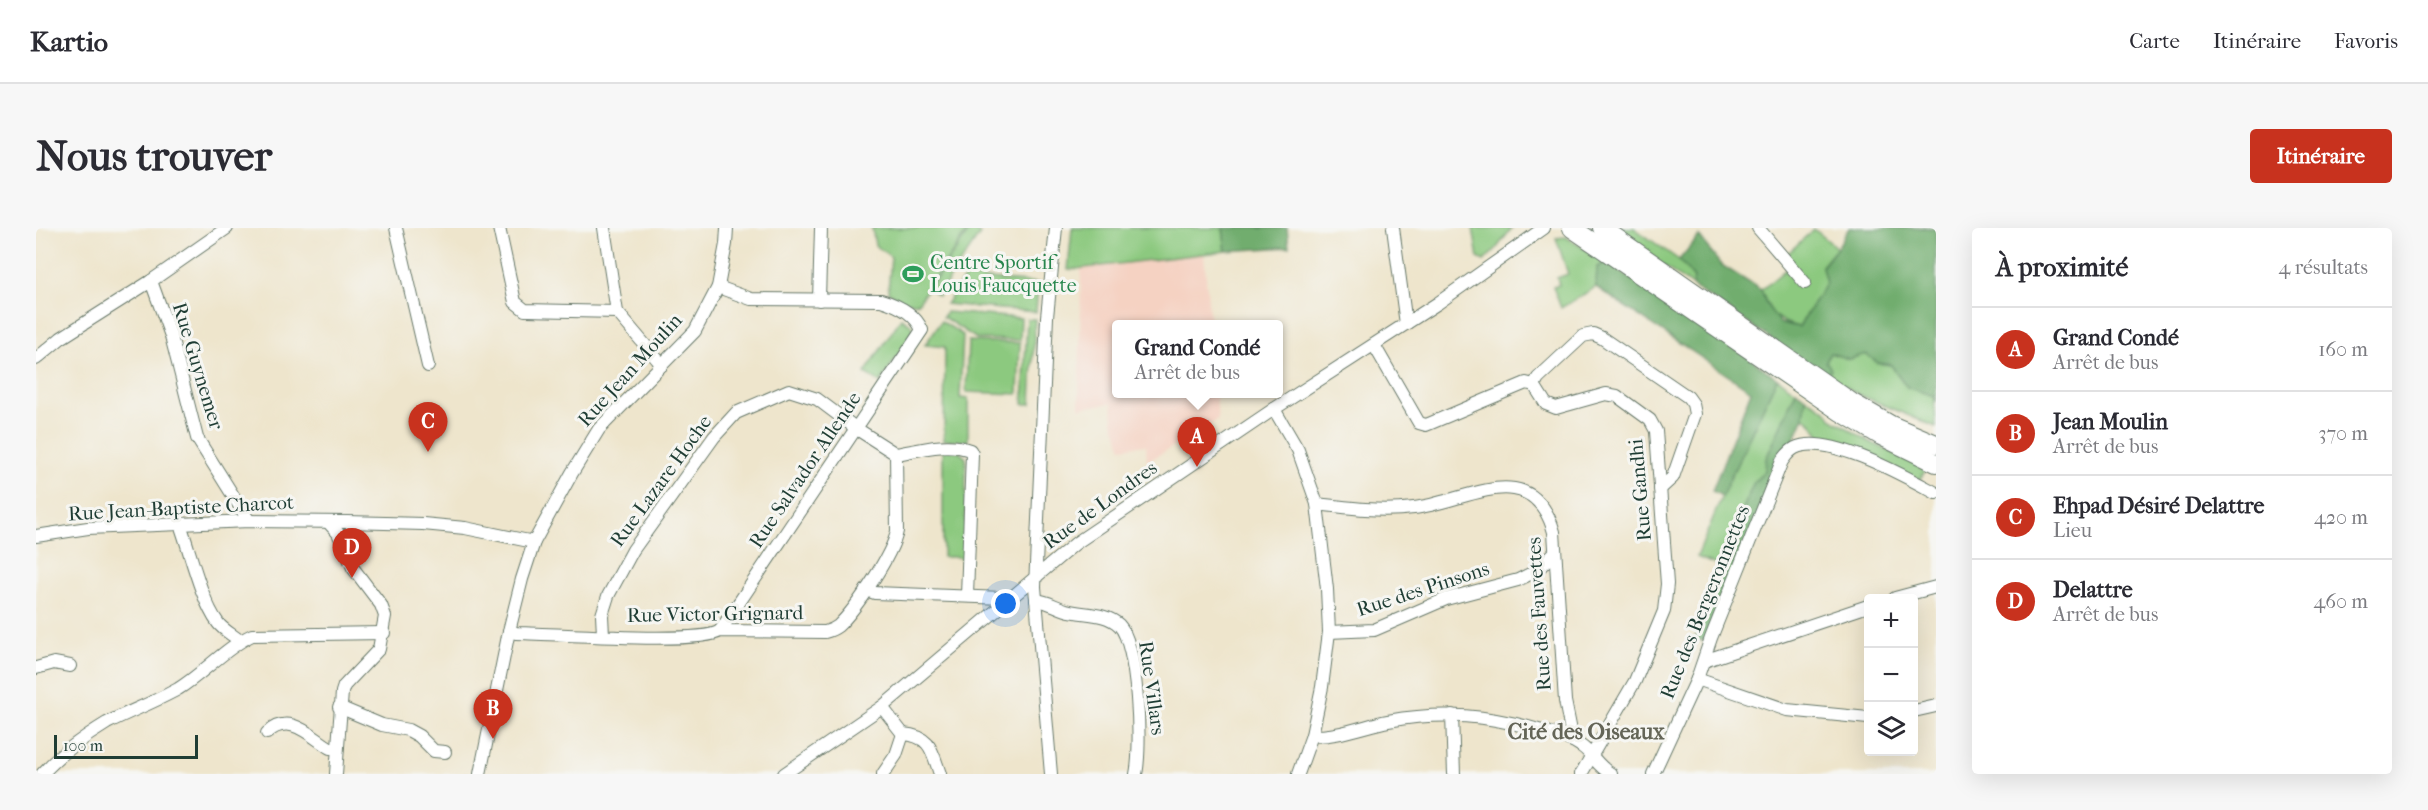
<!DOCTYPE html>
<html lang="fr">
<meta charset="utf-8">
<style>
body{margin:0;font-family:"IM FELL French Canon",serif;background:#f7f7f7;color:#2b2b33}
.controls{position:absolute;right:18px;bottom:18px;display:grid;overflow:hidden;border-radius:6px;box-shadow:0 6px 24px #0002}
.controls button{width:54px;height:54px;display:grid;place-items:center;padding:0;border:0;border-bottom:2px solid #e1e1e2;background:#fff;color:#2b2b33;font:30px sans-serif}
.scale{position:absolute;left:18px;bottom:15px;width:144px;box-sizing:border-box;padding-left:6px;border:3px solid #1f3d34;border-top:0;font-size:16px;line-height:21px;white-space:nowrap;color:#1f3d34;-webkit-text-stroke:4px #f6f6f2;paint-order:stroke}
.you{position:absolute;left:970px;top:376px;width:21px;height:21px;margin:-15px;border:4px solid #fff;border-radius:50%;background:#1a73e8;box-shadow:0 0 0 9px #1a73e833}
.badge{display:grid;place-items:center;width:39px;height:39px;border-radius:50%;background:#c8321e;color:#fff;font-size:20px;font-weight:700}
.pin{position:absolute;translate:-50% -50px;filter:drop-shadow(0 2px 3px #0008)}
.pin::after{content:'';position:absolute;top:32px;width:21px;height:18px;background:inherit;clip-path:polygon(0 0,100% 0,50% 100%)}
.popup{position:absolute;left:1076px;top:92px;width:171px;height:78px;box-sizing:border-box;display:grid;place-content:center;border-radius:6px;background:#fff;filter:drop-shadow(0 2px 4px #0005);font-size:20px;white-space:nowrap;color:#7c7c81}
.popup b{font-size:22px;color:#2b2b33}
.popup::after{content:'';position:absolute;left:50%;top:100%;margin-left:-12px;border:12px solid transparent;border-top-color:#fff}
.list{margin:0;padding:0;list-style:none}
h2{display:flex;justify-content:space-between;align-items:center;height:78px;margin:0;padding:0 24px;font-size:26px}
h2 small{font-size:20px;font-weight:400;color:#7c7c81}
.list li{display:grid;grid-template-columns:39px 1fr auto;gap:18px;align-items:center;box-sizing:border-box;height:84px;padding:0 24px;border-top:2px solid #e1e1e2}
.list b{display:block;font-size:22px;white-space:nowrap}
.list p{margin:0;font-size:20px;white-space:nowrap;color:#7c7c81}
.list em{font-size:20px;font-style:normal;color:#7c7c81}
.icon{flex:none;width:33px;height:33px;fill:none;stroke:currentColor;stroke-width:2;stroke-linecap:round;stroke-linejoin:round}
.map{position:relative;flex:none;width:1900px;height:546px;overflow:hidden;border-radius:6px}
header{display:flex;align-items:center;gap:36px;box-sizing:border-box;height:84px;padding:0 30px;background:#fff;border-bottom:2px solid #e1e1e2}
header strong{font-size:28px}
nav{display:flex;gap:33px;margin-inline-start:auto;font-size:21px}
.intro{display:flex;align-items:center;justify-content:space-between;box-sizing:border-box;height:144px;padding:0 36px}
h1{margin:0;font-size:42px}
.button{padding:15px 27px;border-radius:6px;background:#c8321e;color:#fff;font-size:21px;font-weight:700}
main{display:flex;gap:36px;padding:0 36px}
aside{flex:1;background:#fff;border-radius:6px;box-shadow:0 6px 24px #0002}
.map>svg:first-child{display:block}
</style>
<header>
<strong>Kartio</strong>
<nav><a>Carte</a><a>Itinéraire</a><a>Favoris</a></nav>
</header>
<div class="intro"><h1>Nous trouver</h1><a class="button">Itinéraire</a></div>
<main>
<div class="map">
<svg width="1900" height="546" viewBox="0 0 1900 546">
<rect width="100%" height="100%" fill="#f6f6f2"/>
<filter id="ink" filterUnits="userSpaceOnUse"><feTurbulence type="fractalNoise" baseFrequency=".0167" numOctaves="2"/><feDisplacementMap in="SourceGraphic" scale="12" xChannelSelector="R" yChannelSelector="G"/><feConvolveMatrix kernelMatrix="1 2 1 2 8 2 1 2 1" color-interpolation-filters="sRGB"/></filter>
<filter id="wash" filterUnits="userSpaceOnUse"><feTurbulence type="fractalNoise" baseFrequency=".008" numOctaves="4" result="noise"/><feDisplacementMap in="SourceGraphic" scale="24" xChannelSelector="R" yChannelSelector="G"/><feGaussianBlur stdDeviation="1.35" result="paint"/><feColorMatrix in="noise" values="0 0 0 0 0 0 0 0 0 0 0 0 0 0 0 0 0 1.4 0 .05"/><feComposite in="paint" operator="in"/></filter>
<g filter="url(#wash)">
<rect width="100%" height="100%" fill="#eee5cc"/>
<path fill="#f5d2c2" d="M1168,25L1174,96L1080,97V166H1180L1182,192L1111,234L1110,217L1086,220L1077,193L1076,175L1043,180L1045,41Z"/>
<g fill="#8cc97f" stroke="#56835a" stroke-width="1.5">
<path d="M836,0H933L882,75L867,73L852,64L855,29L839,17Z"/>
<path d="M935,0L944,6L902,68L893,61Z"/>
<path d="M1036,0H1187L1190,23L1032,42Z"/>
<path d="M1437,0H1476L1460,21L1448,33L1442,30Z"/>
<path d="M1574,0H1598L1643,32L1658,50L1656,58Z"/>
<path d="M1778,1L1801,20L1786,38L1790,55L1763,99C1738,93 1734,85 1725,62L1756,36L1749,28Z"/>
<path d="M1530,9L1570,34L1561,39L1560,59L1525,80L1517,59L1523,57L1521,50L1532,46L1520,10Z"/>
<path d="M929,49L1002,55L1000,84L910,76Z"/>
<path d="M910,84L985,90L984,112L941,111L907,89Z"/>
<path d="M865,90L876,97L877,104L844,155L829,145Z"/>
<path d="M991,91H999L995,176H987Z"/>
<path d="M905,93L927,107L924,170L932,171V213L908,212L909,119L889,117Z"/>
<path d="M932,113L984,115L982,166L930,164Z"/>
<path d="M1794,125L1813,131L1830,126L1842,135L1855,137L1871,159L1898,168L1900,199L1824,167L1791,148L1790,133Z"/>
<path d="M1741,150L1760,163L1730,231L1729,243L1718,254L1698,302V311L1687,340L1661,329L1686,268Z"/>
<path d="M1770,170L1791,183L1795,190L1834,214L1890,240L1884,253L1790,214C1781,205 1779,196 1768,189Z"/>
<path d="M907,222L923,223L930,230L929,330L926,332L922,329H907Z"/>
</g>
<g fill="#71ad6e" stroke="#487551" stroke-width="1.5">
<path d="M1187,0H1251L1253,19L1190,23Z"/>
<path d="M1813,0H1900V174L1898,168L1871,159L1855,137L1842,135L1830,126L1813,131L1794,125L1790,133L1795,141L1791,148L1656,58L1658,50L1643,32L1663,8L1684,36L1725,62L1730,76L1744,95L1763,99L1790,55L1786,39L1801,20Z"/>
<path d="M1570,34L1659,92L1741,150L1686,268L1676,263L1715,163L1560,59L1561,39Z"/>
<path d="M1760,163L1770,170L1768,189L1669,414L1659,410L1698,311V303L1718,254L1729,243L1730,231Z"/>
</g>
</g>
<g filter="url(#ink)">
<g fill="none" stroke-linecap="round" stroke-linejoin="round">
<defs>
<g id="minor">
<path d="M360,0L392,138"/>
<path d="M463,0L479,74L489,82L581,84"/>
<path d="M568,0L581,84L626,137"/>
<path d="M1357,0L1370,96"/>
<path d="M1722,0L1769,55"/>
<path d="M115,53L135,108L161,210L213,293"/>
<path d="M682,59L715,71L845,72C862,77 879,85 886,102L684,403"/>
<path d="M783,72L785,0"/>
<path d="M1338,117L1383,195L1390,197L1395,195L1490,155L1498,157L1510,176L1520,180L1570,166L1581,168L1614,192L1620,203L1631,356L1628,383L1599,453L1545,546"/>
<path d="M0,131L25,110L115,53L191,0"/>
<path d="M1498,157L1502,150L1547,108L1557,106L1566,110L1652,169L1657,176L1659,186L1637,249L1624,261"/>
<path d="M1238,181L1262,222L1281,276L1291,361L1293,404L1286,459L1276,507L1262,546"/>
<path d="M860,226C883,222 911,213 934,222L936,226L931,368"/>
<path d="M1281,276C1313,280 1345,284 1378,280C1431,274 1496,227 1518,304L1529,473L1537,513"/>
<path d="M292,294L302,305L317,340L345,377L349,388L343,421L308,458L306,464L300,546"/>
<path d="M144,296C154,323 165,372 182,395C187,402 197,407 204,413"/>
<path d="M0,308L52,300L213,293L311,294L387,296L429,300L498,314"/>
<path d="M830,362L839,365L967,370L971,373"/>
<path d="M1859,370L1900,359"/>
<path d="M1000,372C1011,373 1020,379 1030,382C1047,387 1069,384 1083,397C1102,416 1106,519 1100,546"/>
<path d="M473,403L480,405C512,405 665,417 684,403L789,404C793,403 798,401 802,398C819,382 857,326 861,303L860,226L821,201L781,171L753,162L700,185L678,209L597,322L572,368L566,387L567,407"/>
<path d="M1293,404L1338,402L1410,371L1482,352L1500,343L1519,324"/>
<path d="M1668,433L1832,378"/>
<path d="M0,440L18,435L34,438"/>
<path d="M1661,451L1751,482L1832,490"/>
<path d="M303,479L346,497L372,502L383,508L398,523L409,524"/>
<path d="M846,479L867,506"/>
<path d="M1878,483L1900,478"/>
<path d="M1416,487L1418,546"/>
<path d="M231,505C253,484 273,507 294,520H301"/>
<path d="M867,506C895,508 896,523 904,546"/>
<path d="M1276,507C1294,511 1331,497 1352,493C1407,483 1453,487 1506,503C1519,506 1534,510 1545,518C1557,526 1560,537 1575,546"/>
<path d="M6,546C24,526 48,509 71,495C94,483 119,474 142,461C168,445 189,420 216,407L348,405"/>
<path d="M444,546L473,403L486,351L498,314L536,245L563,201L659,103L682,59L690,16L691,0"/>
<path d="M748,546L846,479L1040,315L1238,181L1402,75L1508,0"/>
<path d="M847,546L860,527L867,506"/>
<path d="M1015,546L999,359L1011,89L1020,0"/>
<path d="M1617,546L1661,451L1675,410L1746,233C1750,228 1753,223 1759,220C1791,204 1870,249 1900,265"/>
</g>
<g id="highway">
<path d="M1536,0L1805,184L1845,208L1900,235"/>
<path d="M1566,0L1815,174L1855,197L1900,216"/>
</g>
</defs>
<use href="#minor" stroke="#677869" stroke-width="14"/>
<use href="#highway" stroke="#677869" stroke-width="20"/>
<use href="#minor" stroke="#fff" stroke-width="12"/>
<use href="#highway" stroke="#fff" stroke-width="18"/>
</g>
</g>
<defs>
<symbol id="stadium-bare" viewBox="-9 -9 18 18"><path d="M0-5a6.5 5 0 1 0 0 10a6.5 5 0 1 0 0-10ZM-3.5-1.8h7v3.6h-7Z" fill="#2e9e5b" stroke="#f6f6f2" stroke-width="2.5" paint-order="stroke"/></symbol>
</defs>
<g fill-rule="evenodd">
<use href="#stadium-bare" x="862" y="31" width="30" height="30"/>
</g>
<g text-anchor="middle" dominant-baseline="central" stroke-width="6" stroke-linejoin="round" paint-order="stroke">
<g font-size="20" fill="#27864d" stroke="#f6f6f2" text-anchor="start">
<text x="894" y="34">Centre Sportif<tspan x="894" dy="23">Louis Faucquette</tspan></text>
</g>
<g font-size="20" fill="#1f3d34" stroke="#f6f6f2">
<text transform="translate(162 138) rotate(73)">Rue Guynemer</text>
<text transform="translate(594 142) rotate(-48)">Rue Jean Moulin</text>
<text transform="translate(769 242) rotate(-56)">Rue Salvador Allende</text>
<text transform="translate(625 253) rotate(-54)">Rue Lazare Hoche</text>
<text transform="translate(1604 262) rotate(-95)">Rue Gandhi</text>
<text transform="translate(1064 277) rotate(-36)">Rue de Londres</text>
<text transform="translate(145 280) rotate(-3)">Rue Jean-Baptiste Charcot</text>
<text transform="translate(1387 361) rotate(-18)">Rue des Pinsons</text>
<text transform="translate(1669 374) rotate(-68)">Rue des Bergeronnettes</text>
<text transform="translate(679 386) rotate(-1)">Rue Victor Grignard</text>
<text transform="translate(1503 386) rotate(-94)">Rue des Fauvettes</text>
<text transform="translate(1116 460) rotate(82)">Rue Villars</text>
</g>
<g font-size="22" font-weight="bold" fill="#646557" stroke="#f6f6f2">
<text x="1550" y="504">Cité des Oiseaux</text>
</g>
</g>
</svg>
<div class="controls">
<button>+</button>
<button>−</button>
<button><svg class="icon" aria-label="layers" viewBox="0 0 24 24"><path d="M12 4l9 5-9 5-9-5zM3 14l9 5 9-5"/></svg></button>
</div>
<div class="scale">100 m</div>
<div class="you"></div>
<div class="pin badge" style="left:1161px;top:239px">A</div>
<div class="popup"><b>Grand Condé</b>Arrêt de bus</div>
<div class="pin badge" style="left:457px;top:511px">B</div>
<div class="pin badge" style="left:392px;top:224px">C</div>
<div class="pin badge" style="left:316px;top:350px">D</div>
</div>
<aside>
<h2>À proximité<small>4 résultats</small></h2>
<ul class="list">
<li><span class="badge">A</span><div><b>Grand Condé</b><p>Arrêt de bus</p></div><em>160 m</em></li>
<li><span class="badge">B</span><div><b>Jean Moulin</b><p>Arrêt de bus</p></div><em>370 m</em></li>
<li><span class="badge">C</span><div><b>Ehpad Désiré Delattre</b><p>Lieu</p></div><em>420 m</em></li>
<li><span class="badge">D</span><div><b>Delattre</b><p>Arrêt de bus</p></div><em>460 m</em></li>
</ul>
</aside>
</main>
